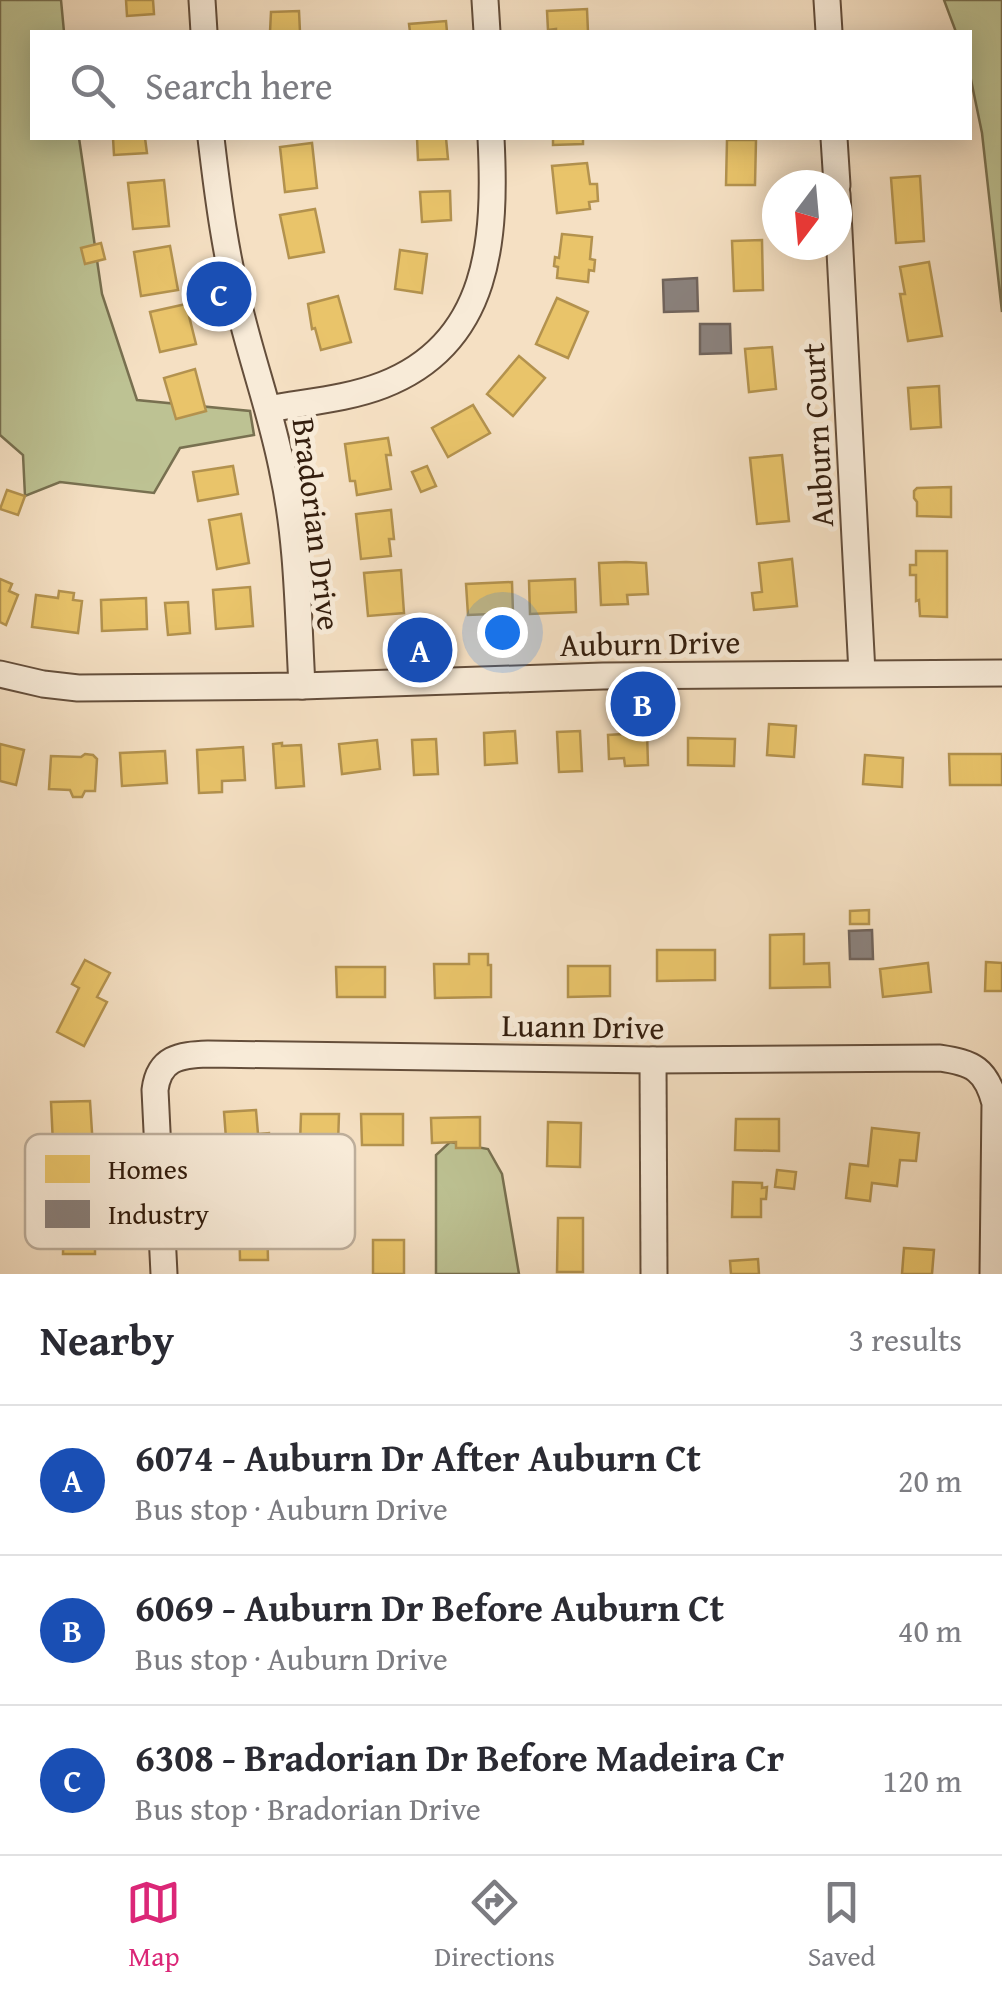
<!DOCTYPE html>
<meta charset="utf-8">
<style>
body{margin:0;font-family:"Gentium Book Plus",serif;background:#f7f7f7;color:#2b2b33}
.compass{position:absolute;left:762px;top:170px;width:90px;height:90px;border-radius:50%;background:#fff;box-shadow:0 5px 25px #0003;rotate:196deg}
.you{position:absolute;left:502px;top:632px;width:35px;height:35px;margin:-25px;border:8px solid #fff;border-radius:50%;background:#1a73e8;box-shadow:0 0 0 15px #1a73e833}
.badge{display:grid;place-items:center;width:65px;height:65px;border-radius:50%;background:#db2777;color:#fff;font-size:32px;font-weight:700}
.pin{position:absolute;translate:-50% -50%;border:5px solid #fff;box-shadow:0 2px 10px #0006}
.list{margin:0;padding:0;list-style:none}
h2{display:flex;justify-content:space-between;align-items:center;height:130px;margin:0;padding:0 40px;font-size:42px}
h2 small{font-size:32px;font-weight:400;color:#7c7c81}
.list li{display:grid;grid-template-columns:65px 1fr auto;gap:30px;align-items:center;box-sizing:border-box;height:150px;padding:0 40px;border-top:2px solid #e1e1e2}
.list b{display:block;font-size:38px;white-space:nowrap}
.list p{margin:0;font-size:32px;white-space:nowrap;color:#7c7c81}
.list em{font-size:32px;font-style:normal;color:#7c7c81}
.icon{flex:none;width:55px;height:55px;fill:none;stroke:currentColor;stroke-width:2;stroke-linecap:round;stroke-linejoin:round}
.map{position:relative;flex:none;width:1002px;height:1274px;overflow:hidden}
.search{position:absolute;background:#fff;box-shadow:0 5px 25px #0003;left:30px;right:30px;top:30px;height:110px;display:flex;align-items:center;gap:25px;box-sizing:border-box;padding:0 35px;border-radius:0px;color:#7c7c81;font-size:38px}
.sheet{height:580px;background:#fff}
nav{display:flex;justify-content:space-around;align-items:center;box-sizing:border-box;height:140px;border-top:2px solid #e1e1e2;background:#fff;font-size:28px;color:#7c7c81}
nav a{display:grid;justify-items:center;gap:5px}
nav .on{color:#db2777}
.map>svg:first-child{display:block}
</style>
<div class="map">
<svg width="1002" height="1274" viewBox="0 0 1002 1274">
<rect width="100%" height="100%" fill="#f5e0c3"/>
<filter id="stains"><feTurbulence type="fractalNoise" baseFrequency=".002" numOctaves="4"/><feColorMatrix values="0 0 0 0 .2 0 0 0 0 .09 0 0 0 0 .02 0 0 0 .5 -.17"/></filter>
<radialGradient id="worn" r=".72"><stop offset=".6" stop-color="#630" stop-opacity="0"/><stop offset="1" stop-color="#630" stop-opacity=".3"/></radialGradient>
<g fill="#bdc293" stroke="#787050" stroke-width="2.5">
<path d="M0,0H61L64,32H32V138H79L102,294L137,400L250,411L254,435L180,448L154,493L60,482L25,496L23,455L0,435Z"/>
<path d="M944,0H1002V312L982,133L970,75V32H956Z"/>
<path d="M450,1142L488,1149L502,1174L519,1274H436V1155Z"/>
</g>
<g fill="#e9c46a" stroke="#b3924e" stroke-width="2.5">
<path d="M126,0H153L154,14L127,16Z"/>
<path d="M587,9L588,32H556V29L548,30L547,11Z"/>
<path d="M299,11L300,32H270L271,12Z"/>
<path d="M446,21L447,32H410L409,24Z"/>
<path d="M113,138H145L147,153L114,155Z"/>
<path d="M417,138H446L448,159L418,160Z"/>
<path d="M553,138H583V144L553,145Z"/>
<path d="M727,140H756L755,185H726Z"/>
<path d="M312,143L317,188L285,192L280,147Z"/>
<path d="M587,163L590,184H597L598,201L589,202L590,209L557,213L552,166Z"/>
<path d="M920,176L924,241L896,243L891,178Z"/>
<path d="M164,180L169,226L133,229L128,183Z"/>
<path d="M450,191L451,220L422,222L420,192Z"/>
<path d="M315,209L324,252L289,258L280,215Z"/>
<path d="M562,234L592,237L590,259L595,260L594,271L589,270L588,282L557,278L558,267L554,266L555,257L559,258Z"/>
<path d="M762,240L763,290L734,291L732,241Z"/>
<path d="M101,243L105,259L85,264L81,248Z"/>
<path d="M170,246L178,290L141,296L134,252Z"/>
<path d="M400,250L427,254L422,293L395,289Z"/>
<path d="M929,262L942,336L908,341L900,294H905L900,267Z"/>
<path d="M338,296L351,342L321,350L315,328L312,329L308,304Z"/>
<path d="M557,298L588,312L568,358L536,344Z"/>
<path d="M186,304L196,344L160,352L150,312Z"/>
<path d="M772,347L776,389L749,392L745,349Z"/>
<path d="M519,356L545,378L513,416L487,394Z"/>
<path d="M195,369L206,411L176,419L164,378Z"/>
<path d="M939,386L941,427L911,429L908,388Z"/>
<path d="M473,405L490,433L448,457L432,428Z"/>
<path d="M388,438L391,455H386L391,489L357,495L355,481H350L345,444Z"/>
<path d="M782,455L789,521L757,524L750,458Z"/>
<path d="M233,466L238,494L198,501L193,472Z"/>
<path d="M427,466L436,486L421,492L412,472Z"/>
<path d="M951,487V517L917,516V502L914,498V491L917,488Z"/>
<path d="M7,490L25,496L18,515L0,509Z"/>
<path d="M391,510L394,539H389L391,556L361,559L356,514Z"/>
<path d="M241,514L249,563L217,569L209,520Z"/>
<path d="M916,551H947V617L920,616L919,600L916,601V575H910V565H916Z"/>
<path d="M792,559L797,606L754,610L752,593L762,592L759,563Z"/>
<path d="M626,562L646,563L648,594L627,595L628,604L601,605L599,563Z"/>
<path d="M401,570L404,613L368,616L364,573Z"/>
<path d="M0,579L12,584L9,591L18,595L6,625L0,622Z"/>
<path d="M575,579L576,612L530,614L529,581Z"/>
<path d="M512,582L513,613L468,615L466,584Z"/>
<path d="M250,587L253,626L216,629L213,590Z"/>
<path d="M59,591L74,593L73,600L82,601L78,633L32,627L36,595L58,598Z"/>
<path d="M146,598L147,629L102,631L101,600Z"/>
<path d="M188,602L190,633L168,635L165,603Z"/>
<path d="M769,724L796,726L794,757L767,755Z"/>
<path d="M515,731L517,763L485,765L484,733Z"/>
<path d="M580,731L582,771L559,772L557,732Z"/>
<path d="M623,732H647L648,765L625,766L624,758L609,759L608,735L623,734Z"/>
<path d="M688,738L735,739L734,766L688,765Z"/>
<path d="M436,739L438,774L414,775L412,740Z"/>
<path d="M377,740L380,769L342,774L339,744Z"/>
<path d="M282,743V746L301,745L304,786L276,788L273,744Z"/>
<path d="M0,744L24,750L16,785L0,781Z"/>
<path d="M243,747L245,780L222,781V792L199,793L197,750Z"/>
<path d="M165,751L167,783L122,786L120,753Z"/>
<path d="M85,754L93,755L97,759L95,791H85L82,797H73L70,790L49,789L51,756L81,757Z"/>
<path d="M949,754H1002V785H950Z"/>
<path d="M865,755L903,758L902,787L863,784Z"/>
<path d="M869,910V924H850V911Z"/>
<path d="M804,934V964L829,963L830,987L770,988V935Z"/>
<path d="M657,950H715V980L657,981Z"/>
<path d="M469,954H488V965H491V997L435,998L434,964H469Z"/>
<path d="M85,960L110,973L97,997L107,1002L84,1046L57,1032L79,988L72,984Z"/>
<path d="M986,962L1002,963V991H985Z"/>
<path d="M928,963L931,992L883,997L880,969Z"/>
<path d="M568,966H610V996L568,997Z"/>
<path d="M336,967H385V997H337Z"/>
<path d="M90,1101L94,1163L54,1165L51,1102Z"/>
<path d="M256,1110L258,1134L269,1133L271,1157H258V1163L228,1165L224,1112Z"/>
<path d="M301,1114H339L338,1144H300Z"/>
<path d="M361,1114H403V1145H362Z"/>
<path d="M480,1117V1148H456V1142L432,1143L431,1118Z"/>
<path d="M736,1119H779V1151L735,1150Z"/>
<path d="M548,1122L581,1123L580,1167L547,1166Z"/>
<path d="M872,1128L919,1133L916,1161L900,1160L897,1186L872,1183L870,1201L846,1198L850,1164L868,1166Z"/>
<path d="M777,1170L796,1172L794,1189L775,1187Z"/>
<path d="M733,1182L762,1183V1188L767,1187L766,1199H761V1217H732Z"/>
<path d="M64,1204H95V1254H63Z"/>
<path d="M239,1214H267L268,1260H240Z"/>
<path d="M558,1218H583V1272H557Z"/>
<rect x="373" y="1240" width="31" height="34"/>
<path d="M904,1248L934,1250L932,1274H902Z"/>
<path d="M758,1259L759,1274H731L730,1261Z"/>
</g>
<g fill="#8a817c" stroke="#70635b" stroke-width="2.5">
<path d="M697,278L698,311L664,312L663,280Z"/>
<path d="M700,324H730L731,353L700,354Z"/>
<path d="M872,930L873,959H850L849,931Z"/>
</g>
<g fill="none" stroke-linecap="round" stroke-linejoin="round">
<defs>
<g id="minor">
<path d="M202,0L204,32"/>
<path d="M485,0L487,32"/>
<path d="M827,0L829,32"/>
<path d="M211,138C218,198 226,259 242,318C255,370 273,420 283,473C298,542 298,615 302,686"/>
<path d="M834,138L837,185"/>
<path d="M837,194L862,673"/>
<path d="M269,409C306,402 347,399 383,385C491,343 496,237 491,138"/>
<path d="M0,674L43,684L78,688L302,686L603,676L1002,673"/>
<path d="M653,1060L654,1274"/>
<path d="M164,1274L155,1090C159,1058 179,1055 208,1054L653,1060L940,1058C973,1063 986,1069 995,1103L993,1274"/>
</g>
</defs>
<use href="#minor" stroke="#644e3b" stroke-width="29"/>
<use href="#minor" stroke="#f8ebd8" stroke-width="25"/>
</g>
<g text-anchor="middle" dominant-baseline="central" stroke-width="10" stroke-linejoin="round" paint-order="stroke">
<g font-size="32" fill="#341e0e" stroke="#f8ebd8">
<text transform="translate(817 435) rotate(-93)">Auburn Court</text>
<text transform="translate(317 524) rotate(83)">Bradorian Drive</text>
<text transform="translate(650 643) rotate(-1)">Auburn Drive</text>
<text transform="translate(583 1026) rotate(1)">Luann Drive</text>
</g>
</g>
<rect x="25" y="1134" width="330" height="115" rx="15" fill="#f8ebd8" stroke="#bdae9b" stroke-width="2.5"/>
<rect x="45" y="1155" width="45" height="28" fill="#e9c46a"/>
<rect x="45" y="1200" width="45" height="28" fill="#8a817c"/>
<g font-size="28" fill="#341e0e">
<text x="108" y="1179">Homes</text>
<text x="108" y="1224">Industry</text>
</g>
<rect width="100%" height="100%" filter="url(#stains)"/>
<rect width="100%" height="100%" fill="url(#worn)"/>
</svg>
<svg class="compass" viewBox="-18 -18 36 36"><path d="M0-13l5 13h-10z" fill="#e53935"/><path d="M0 13l5-13h-10z" fill="#7c7c81"/></svg>
<div class="you"></div>
<div class="pin badge" style="left:420px;top:650px;background:#1a4fb4">A</div>
<div class="pin badge" style="left:643px;top:704px;background:#1a4fb4">B</div>
<div class="pin badge" style="left:219px;top:294px;background:#1a4fb4">C</div>
<div class="search"><svg class="icon" aria-label="search" viewBox="0 0 24 24"><circle cx="10" cy="10" r="6"/><path d="M15 15l6 6"/></svg>Search here</div>
</div>
<section class="sheet">
<h2>Nearby<small>3 results</small></h2>
<ul class="list">
<li><span class="badge" style="background:#1a4fb4">A</span><div><b>6074 - Auburn Dr After Auburn Ct</b><p>Bus stop · Auburn Drive</p></div><em>20 m</em></li>
<li><span class="badge" style="background:#1a4fb4">B</span><div><b>6069 - Auburn Dr Before Auburn Ct</b><p>Bus stop · Auburn Drive</p></div><em>40 m</em></li>
<li><span class="badge" style="background:#1a4fb4">C</span><div><b>6308 - Bradorian Dr Before Madeira Cr</b><p>Bus stop · Bradorian Drive</p></div><em>120 m</em></li>
</ul>
</section>
<nav>
<a class="on"><svg class="icon" aria-label="map" viewBox="0 0 24 24"><path d="M3 6l6-2 6 2 6-2v14l-6 2-6-2-6 2zM9 4v14M15 6v14"/></svg>Map</a>
<a><svg class="icon" aria-label="directions" viewBox="0 0 24 24"><path d="M12 3l9 9-9 9-9-9zM9 14v-3h6M13 9l2 2-2 2"/></svg>Directions</a>
<a><svg class="icon" aria-label="saved" viewBox="0 0 24 24"><path d="M7 4h10v16l-5-4-5 4z"/></svg>Saved</a>
</nav>
